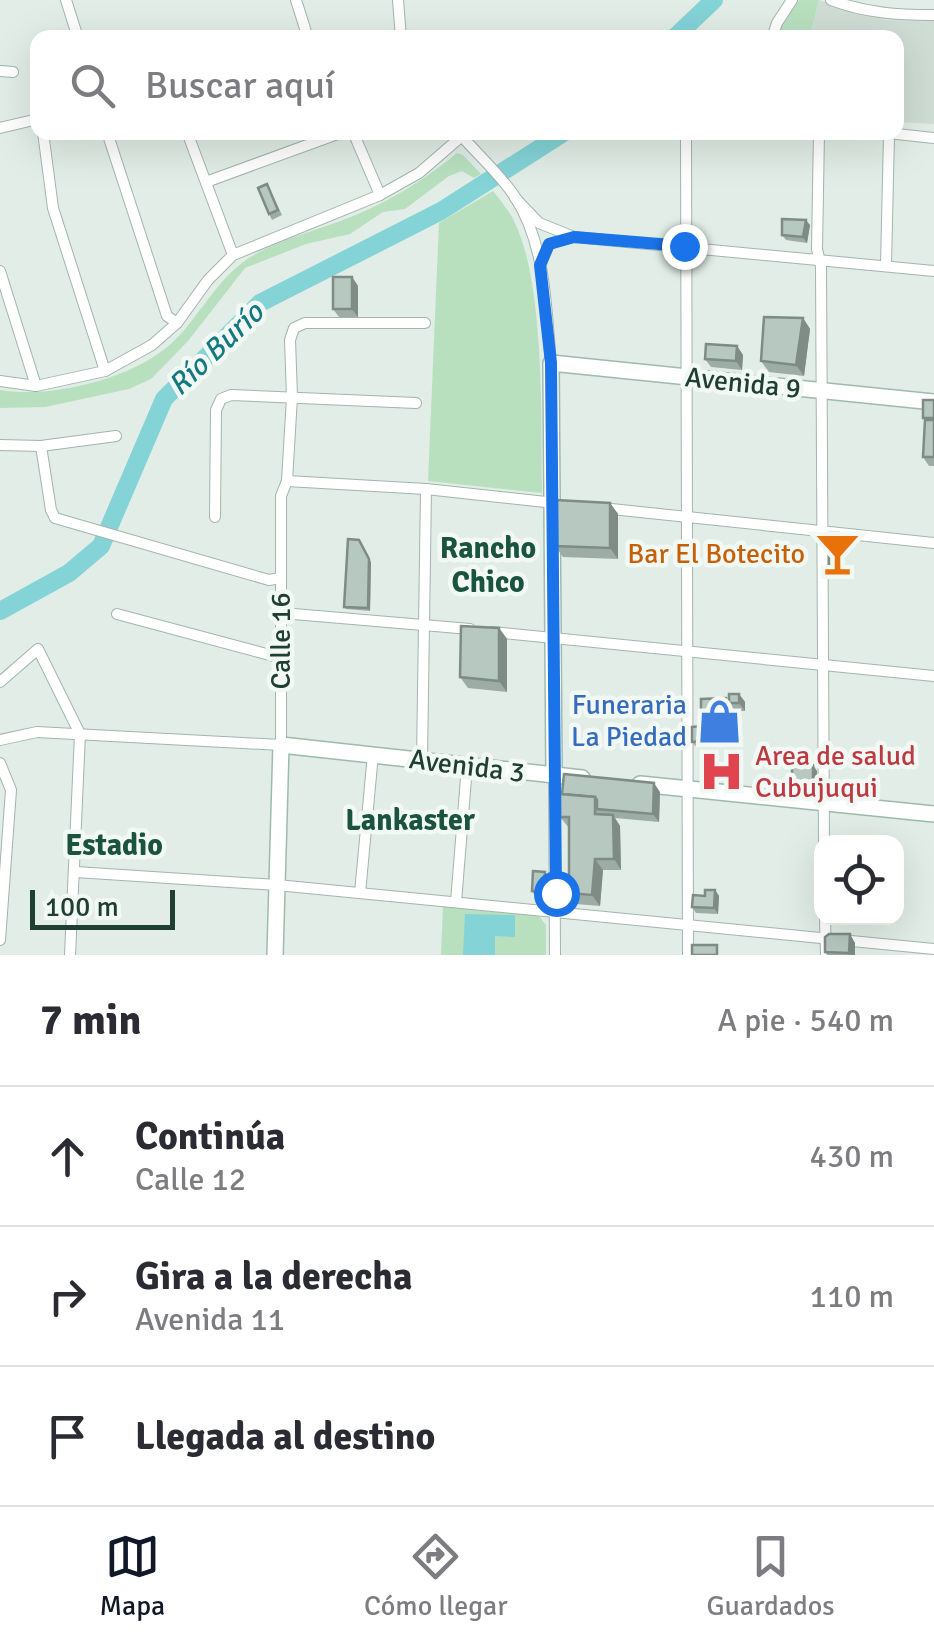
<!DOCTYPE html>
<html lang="es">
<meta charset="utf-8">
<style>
body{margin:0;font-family:Signika,sans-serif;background:#f7f7f7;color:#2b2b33}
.controls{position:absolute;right:30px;bottom:30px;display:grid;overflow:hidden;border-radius:20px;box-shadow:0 10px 40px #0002}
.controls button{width:90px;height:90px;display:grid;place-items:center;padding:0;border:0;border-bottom:2px solid #e1e1e2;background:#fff;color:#2b2b33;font:50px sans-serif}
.scale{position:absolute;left:30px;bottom:25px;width:145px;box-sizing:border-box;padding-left:10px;border:5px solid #203f34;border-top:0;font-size:28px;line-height:35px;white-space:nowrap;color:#203f34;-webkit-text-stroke:8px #f2f9f5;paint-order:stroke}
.stop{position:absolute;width:30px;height:30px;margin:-22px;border:8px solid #1a73e8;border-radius:50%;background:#fff}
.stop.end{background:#1a73e8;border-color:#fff;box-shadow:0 2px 10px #0008}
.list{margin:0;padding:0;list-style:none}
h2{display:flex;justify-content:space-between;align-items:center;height:130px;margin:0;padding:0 40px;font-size:42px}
h2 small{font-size:32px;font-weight:400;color:#7c7c81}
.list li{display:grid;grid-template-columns:65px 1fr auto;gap:30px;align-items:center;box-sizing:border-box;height:140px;padding:0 40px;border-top:2px solid #e1e1e2}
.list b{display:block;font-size:38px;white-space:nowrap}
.list p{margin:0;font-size:32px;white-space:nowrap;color:#7c7c81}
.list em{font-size:32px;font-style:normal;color:#7c7c81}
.icon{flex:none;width:55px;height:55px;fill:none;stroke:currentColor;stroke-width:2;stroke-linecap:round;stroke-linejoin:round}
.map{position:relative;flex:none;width:934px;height:955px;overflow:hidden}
.search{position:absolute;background:#fff;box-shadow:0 10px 40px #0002;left:30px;right:30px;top:30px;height:110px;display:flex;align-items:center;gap:25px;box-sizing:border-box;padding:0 35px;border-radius:20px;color:#7c7c81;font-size:38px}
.sheet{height:550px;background:#fff}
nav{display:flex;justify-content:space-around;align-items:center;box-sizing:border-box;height:140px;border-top:2px solid #e1e1e2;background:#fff;font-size:28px;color:#7c7c81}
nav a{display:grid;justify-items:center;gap:5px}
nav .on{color:#111827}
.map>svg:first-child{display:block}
</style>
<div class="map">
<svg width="934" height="955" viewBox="0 0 934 955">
<rect width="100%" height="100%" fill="#e1ede6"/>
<path fill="#cfddd5" d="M819,0L886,20L934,21V124L897,122L896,38H810Z"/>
<g fill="#b8e0bf">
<path d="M799,0H819L810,37H780L781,28Z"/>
<path d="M457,153L463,155L481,174L474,178L462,171L449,176L405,209L383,212L350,234L306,244L245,268L188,341L151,379L129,389L45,407L0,408V390C53,399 139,378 177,338C203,311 220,274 254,255C289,235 331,227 367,210C400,195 429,176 457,153Z"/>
<path d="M493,191C501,201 510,212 515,223C545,286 541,421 542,493L428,481L439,223Z"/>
<path d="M443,906L535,911L546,925V955H441Z"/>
</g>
<path fill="#84d3d7" d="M465,914L515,915V937L495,936V955H463Z"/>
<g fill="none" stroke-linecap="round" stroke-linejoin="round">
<g stroke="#84d3d7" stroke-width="18">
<path d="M674,38L714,0"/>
<path d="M0,611L69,573L101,546L164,399L260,303L441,211L565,132"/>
</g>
<defs>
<g id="street">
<path d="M66,0L78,38"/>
<path d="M296,0L308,38"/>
<path d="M398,0L401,38"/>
<path d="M831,0C866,13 897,15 934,15"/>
<path d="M772,38L777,23L792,0"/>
<path d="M0,71L13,72"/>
<path d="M0,128L38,119"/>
<path d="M43,132L53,208L105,371"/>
<path d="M107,132L167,316L177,323"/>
<path d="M187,132L233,255"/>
<path d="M353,132L380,195"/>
<path d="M686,132L688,955"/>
<path d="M819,132L817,249L821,267L824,842"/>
<path d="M878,132L934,138"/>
<path d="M459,133C477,154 501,175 515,197C546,245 546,309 551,363"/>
<path d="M206,182L343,132"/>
<path d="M515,198L539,223L574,237L934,271"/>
<path d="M541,264L549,244L568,238"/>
<path d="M886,266L889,134"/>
<path d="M0,271L36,386"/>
<path d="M0,381L36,386L105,371L152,345L177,323L208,280L233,255L380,195L419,173L462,136"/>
<path d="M0,445L41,446L51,510L55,518L269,580L281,578"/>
<path d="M41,446L116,436"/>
<path d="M287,481L426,489L555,503"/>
<path d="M602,508L934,543"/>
<path d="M215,517L216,410L221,399L231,395L416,403"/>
<path d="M282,613L470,629"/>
<path d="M117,614L281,658"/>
<path d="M492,632L934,676"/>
<path d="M0,682L38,649L80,734L70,955"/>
<path d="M0,740L37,732L281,745V496L287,481L292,397L290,340L294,328L305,323H425"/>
<path d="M422,760L426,489"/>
<path d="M0,763L11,790L0,940"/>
<path d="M554,776L555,955"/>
<path d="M76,872L277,885L934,949"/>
<path d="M360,893L373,754"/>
<path d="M456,902L467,766"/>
<path d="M825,918L826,955"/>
</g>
<g id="secondary">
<path d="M554,776L551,363L934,402"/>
<path d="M640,784L934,814"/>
<path d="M275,955L281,745L582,778"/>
</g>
</defs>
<use href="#street" stroke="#a3b5ad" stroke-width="12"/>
<use href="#secondary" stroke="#9ebaad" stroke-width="18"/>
<use href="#street" stroke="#fff" stroke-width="10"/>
<use href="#secondary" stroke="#fff" stroke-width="15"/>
</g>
<g fill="#9daca4">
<path d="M267,184L282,215L272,220L269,214Z"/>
<path d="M810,225L807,243L786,240L782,235Z"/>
<path d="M352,277L358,286V317H339L333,309Z"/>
<path d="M803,318L810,329L804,376L769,372L761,361Z"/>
<path d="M737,346L743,355L742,370L711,367L705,359Z"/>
<path d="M934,400V466H929L923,457L925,420L923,418Z"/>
<path d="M610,503L618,514V559L563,557L555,546Z"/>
<path d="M843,538L842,570H832L829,564Z"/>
<path d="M371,562L370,611L346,609L344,607Z"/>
<path d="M499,628L507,639V692L468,688L460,677Z"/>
<path d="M739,694L745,702V711H735L732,707L733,731L707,732V747H696L692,742L703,726L701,724Z"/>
<path d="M817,771V788L796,787L792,782Z"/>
<path d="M660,792L659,822L615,818L620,826L621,870H603L600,906L576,904L569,893V828L560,817Z"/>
<path d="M549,878L548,897L535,896L532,891Z"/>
<path d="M715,890L719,896L718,914L696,913L692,907L705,896Z"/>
<path d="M855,943V955H827L825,952Z"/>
</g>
<g fill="#7f8c86">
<path d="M806,220L810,225L807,243L803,237Z"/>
<path d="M352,277L358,286V317L352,309Z"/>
<path d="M803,318L810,329L804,376L796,365Z"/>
<path d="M737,346L743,355L742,370L736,361Z"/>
<path d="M610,503L618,514V559L610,548Z"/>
<path d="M839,533L843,538L842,570L838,565Z"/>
<path d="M359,540L371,562L370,611L368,608Z"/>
<path d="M499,628L507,639V692L499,681Z"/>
<path d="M739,694L745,702V711L739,703Z"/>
<path d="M726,698L732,707L733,731L727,723Z"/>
<path d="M703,726L707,732V747L703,741Z"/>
<path d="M813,765L817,771V788L813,782Z"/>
<path d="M654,783L660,792L659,822L653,814Z"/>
<path d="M613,815L620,826L621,870L614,859Z"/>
<path d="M595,859L603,870L600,906L592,895Z"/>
<path d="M545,872L549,878L548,897L544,892Z"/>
<path d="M715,890L719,896L718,914L714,908Z"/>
<path d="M850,934L855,943V955H850L849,953Z"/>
</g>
<g fill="#b6c8bf" stroke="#7f8c86" stroke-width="2.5">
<path d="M267,184L278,210L269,214L258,188Z"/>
<path d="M782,219L806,220L803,237L782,235Z"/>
<rect x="333" y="277" width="19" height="32"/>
<path d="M764,317L803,318L796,365L761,361Z"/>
<path d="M706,344L737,346L736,361L705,359Z"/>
<rect x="923" y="400" width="11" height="18"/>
<path d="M925,420H934V457H923Z"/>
<path d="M556,500L610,503V548L555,546Z"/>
<path d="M829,533H839L838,565L829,564Z"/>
<path d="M348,539L359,540L369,559L368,608L344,607Z"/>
<path d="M461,626L499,628V681L460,677Z"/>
<rect x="729" y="694" width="10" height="9"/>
<path d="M726,698L727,723L701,724V699Z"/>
<path d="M703,726V741L692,742V727Z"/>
<rect x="792" y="765" width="21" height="17"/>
<path d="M564,774L654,783L653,814L597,809V800L595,797L562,794Z"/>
<path d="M560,794L595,797V814L613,815L614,859H595L592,895L569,893V817H560Z"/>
<path d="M533,871L545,872L544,892L532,891Z"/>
<path d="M705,890H715L714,908L692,907L693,895L705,896Z"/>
<path d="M829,934H850L849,953L825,952V937Z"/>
<rect x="692" y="945" width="25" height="10"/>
</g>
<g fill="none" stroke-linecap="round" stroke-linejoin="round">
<path stroke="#1a73e8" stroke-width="12" d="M556,893L551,363L540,265L549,244L574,237L684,246"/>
</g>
<defs>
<symbol id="bar-bare" viewBox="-9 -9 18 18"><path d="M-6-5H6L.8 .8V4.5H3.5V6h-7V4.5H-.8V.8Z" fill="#e8710a" stroke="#f2f9f5" stroke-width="2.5" paint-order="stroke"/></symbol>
<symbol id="shop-bare" viewBox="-9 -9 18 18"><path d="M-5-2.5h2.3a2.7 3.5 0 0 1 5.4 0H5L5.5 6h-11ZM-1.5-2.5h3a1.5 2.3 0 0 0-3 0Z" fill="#3f7fe0" stroke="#f2f9f5" stroke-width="2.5" paint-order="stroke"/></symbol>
<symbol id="hospital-bare" viewBox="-9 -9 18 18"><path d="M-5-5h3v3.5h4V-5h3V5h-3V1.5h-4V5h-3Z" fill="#e0444e" stroke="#f2f9f5" stroke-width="2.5" paint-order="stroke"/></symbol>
</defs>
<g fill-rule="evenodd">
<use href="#bar-bare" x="806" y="522" width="63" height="63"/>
<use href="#shop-bare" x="688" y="690" width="63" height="63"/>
<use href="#hospital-bare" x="690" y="740" width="63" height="63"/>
</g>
<g text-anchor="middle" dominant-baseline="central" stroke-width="9" stroke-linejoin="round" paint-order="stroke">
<g font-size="28" fill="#203f34" stroke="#f2f9f5">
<text transform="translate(743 383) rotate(6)">Avenida 9</text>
<text transform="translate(281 641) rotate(-90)">Calle 16</text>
<text transform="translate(467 766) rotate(7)">Avenida 3</text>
</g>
<g font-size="28" fill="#c56008" stroke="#f2f9f5" text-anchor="end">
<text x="805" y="554">Bar El Botecito</text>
</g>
<g font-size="28" fill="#366cbe" stroke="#f2f9f5" text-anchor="end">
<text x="687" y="705">Funeraria<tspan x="687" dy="32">La Piedad</tspan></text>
</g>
<g font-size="28" fill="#be3a42" stroke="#f2f9f5" text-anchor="start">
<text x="755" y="756">Area de salud<tspan x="755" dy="32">Cubujuqui</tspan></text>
</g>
<g font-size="30" font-style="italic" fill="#147981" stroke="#f2f9f5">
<text transform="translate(216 349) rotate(-44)">Río Burío</text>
</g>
<g font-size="30" font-weight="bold" fill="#1a533f" stroke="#f2f9f5">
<text x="488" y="548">Rancho<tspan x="488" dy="34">Chico</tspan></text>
<text x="410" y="820">Lankaster</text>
<text x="114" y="845">Estadio</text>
</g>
</g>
</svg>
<div class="controls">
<button><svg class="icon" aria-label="locate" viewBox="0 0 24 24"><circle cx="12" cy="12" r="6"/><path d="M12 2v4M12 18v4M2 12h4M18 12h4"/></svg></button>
</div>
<div class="scale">100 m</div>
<div class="stop" style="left:556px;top:893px"></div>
<div class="stop end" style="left:684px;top:246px"></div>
<div class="search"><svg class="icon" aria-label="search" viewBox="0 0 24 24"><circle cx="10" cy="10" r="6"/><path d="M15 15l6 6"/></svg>Buscar aquí</div>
</div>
<section class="sheet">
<h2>7 min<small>A pie · 540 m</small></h2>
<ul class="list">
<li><svg class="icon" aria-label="ahead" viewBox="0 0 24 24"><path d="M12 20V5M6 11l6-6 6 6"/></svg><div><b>Continúa</b><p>Calle 12</p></div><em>430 m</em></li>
<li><svg class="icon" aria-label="right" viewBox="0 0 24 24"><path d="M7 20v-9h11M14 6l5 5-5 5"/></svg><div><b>Gira a la derecha</b><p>Avenida 11</p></div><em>110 m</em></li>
<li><svg class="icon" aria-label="arrive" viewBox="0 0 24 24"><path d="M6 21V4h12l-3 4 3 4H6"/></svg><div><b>Llegada al destino</b></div></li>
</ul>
</section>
<nav>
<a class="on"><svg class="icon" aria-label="map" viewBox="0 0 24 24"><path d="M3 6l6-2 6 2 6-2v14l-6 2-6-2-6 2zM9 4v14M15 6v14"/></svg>Mapa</a>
<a><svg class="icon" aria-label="directions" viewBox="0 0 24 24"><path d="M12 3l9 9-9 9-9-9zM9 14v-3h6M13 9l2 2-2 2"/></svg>Cómo llegar</a>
<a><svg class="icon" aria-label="saved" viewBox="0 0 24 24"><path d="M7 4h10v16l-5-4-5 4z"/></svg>Guardados</a>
</nav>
